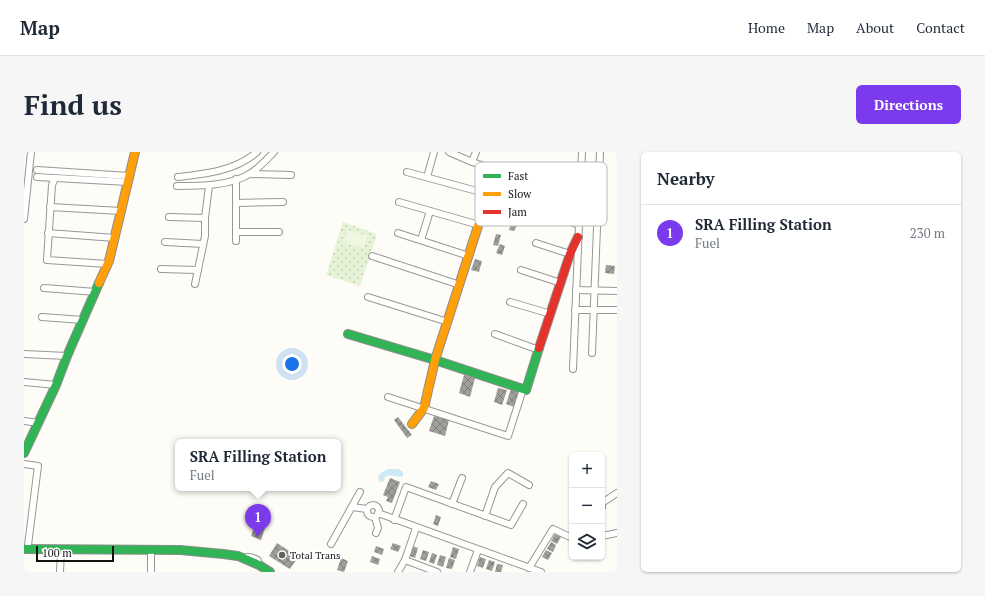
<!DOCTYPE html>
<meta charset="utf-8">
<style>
body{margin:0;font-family:"PT Serif",serif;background:#f6f6f7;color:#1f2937}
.controls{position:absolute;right:12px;bottom:12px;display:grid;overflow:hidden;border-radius:6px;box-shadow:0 1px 3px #0004}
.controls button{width:36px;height:36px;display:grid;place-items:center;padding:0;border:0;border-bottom:1px solid #e0e1e3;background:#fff;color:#1f2937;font:20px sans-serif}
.scale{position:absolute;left:12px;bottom:10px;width:78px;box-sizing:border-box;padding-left:4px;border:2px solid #111;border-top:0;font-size:11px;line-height:14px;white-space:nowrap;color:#111;-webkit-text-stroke:3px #fff;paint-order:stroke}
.you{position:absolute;left:268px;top:212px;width:14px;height:14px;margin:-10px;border:3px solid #fff;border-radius:50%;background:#1a73e8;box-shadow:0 0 0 6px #1a73e833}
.badge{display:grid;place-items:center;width:26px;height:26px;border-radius:50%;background:#7c3aed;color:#fff;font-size:13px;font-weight:700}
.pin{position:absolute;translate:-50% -33px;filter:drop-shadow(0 1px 2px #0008)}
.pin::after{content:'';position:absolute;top:21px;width:14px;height:12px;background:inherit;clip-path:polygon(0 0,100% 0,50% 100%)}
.popup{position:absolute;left:151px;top:287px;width:166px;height:52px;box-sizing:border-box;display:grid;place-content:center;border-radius:6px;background:#fff;filter:drop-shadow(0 1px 3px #0005);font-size:13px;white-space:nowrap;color:#747a83}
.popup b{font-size:15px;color:#1f2937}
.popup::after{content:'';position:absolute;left:50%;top:100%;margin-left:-8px;border:8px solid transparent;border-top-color:#fff}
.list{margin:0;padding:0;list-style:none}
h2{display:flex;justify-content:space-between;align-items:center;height:52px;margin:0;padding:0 16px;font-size:17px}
h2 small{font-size:13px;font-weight:400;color:#747a83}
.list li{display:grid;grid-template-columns:26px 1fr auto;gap:12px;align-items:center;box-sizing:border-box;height:56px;padding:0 16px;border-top:1px solid #e0e1e3}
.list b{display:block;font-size:15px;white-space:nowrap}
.list p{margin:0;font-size:13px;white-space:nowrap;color:#747a83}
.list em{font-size:13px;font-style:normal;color:#747a83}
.icon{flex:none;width:22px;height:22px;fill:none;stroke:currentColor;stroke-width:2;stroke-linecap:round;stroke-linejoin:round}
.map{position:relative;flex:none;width:593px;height:420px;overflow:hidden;border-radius:6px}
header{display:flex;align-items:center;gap:24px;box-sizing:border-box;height:56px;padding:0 20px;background:#fff;border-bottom:1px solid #e0e1e3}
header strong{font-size:19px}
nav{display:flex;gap:22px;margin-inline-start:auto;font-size:14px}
.intro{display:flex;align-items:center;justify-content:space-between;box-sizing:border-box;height:96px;padding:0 24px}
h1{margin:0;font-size:28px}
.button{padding:10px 18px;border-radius:6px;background:#7c3aed;color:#fff;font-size:14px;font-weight:700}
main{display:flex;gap:24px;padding:0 24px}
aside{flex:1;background:#fff;border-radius:6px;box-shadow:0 1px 3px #0004}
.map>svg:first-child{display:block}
</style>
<header>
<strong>Map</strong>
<nav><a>Home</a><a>Map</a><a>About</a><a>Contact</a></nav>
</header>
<div class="intro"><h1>Find us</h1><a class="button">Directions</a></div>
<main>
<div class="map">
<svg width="593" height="420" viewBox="0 0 593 420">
<defs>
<pattern id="green-dots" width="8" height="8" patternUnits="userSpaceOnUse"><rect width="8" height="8" fill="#e7f3d7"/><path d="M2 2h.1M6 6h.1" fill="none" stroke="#c5cfb8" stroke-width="1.8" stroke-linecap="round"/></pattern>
<pattern id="building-cross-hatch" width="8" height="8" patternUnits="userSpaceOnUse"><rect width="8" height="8" fill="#a19f9c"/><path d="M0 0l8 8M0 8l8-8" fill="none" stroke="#82807e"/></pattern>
</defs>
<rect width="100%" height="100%" fill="#fdfcf7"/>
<path fill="url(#green-dots)" d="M319,70L353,82L336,134L302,123Z"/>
<path fill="#f0f6e1" d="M323,78L343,84L340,96L320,90Z"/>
<path fill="#cde8f7" d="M365,317H374L379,320V324L376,325C372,324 366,322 361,325L360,329L356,330L354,326C355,321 360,319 365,317Z"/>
<g fill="url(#building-cross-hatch)">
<path d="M481,32L488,34L487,36L494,38L491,47L478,43Z"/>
<path d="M525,37L534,39L530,52L521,49Z"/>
<path d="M492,54L501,57L490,79L485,78Z"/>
<path d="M472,82L477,83L474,94L469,93Z"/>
<path d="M476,92L481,94L478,103L472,101Z"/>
<path d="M451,107L458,109L455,120L447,118Z"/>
<path d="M582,113L591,114L590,122L581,121Z"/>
<path d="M440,223L451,226L446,245L435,241Z"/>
<path d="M474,236L483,238L478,253L470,250Z"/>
<path d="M487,237L495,240L490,255L482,252Z"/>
<path d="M410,264L425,268L421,284L405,279Z"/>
<path d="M374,265L388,283L383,286L370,268Z"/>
<path d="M366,326L376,330L368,351L362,349L364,345L359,343Z"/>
<path d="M407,329L415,332L412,338L404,335Z"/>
<path d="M412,363L417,365L414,374L409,372Z"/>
<path d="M232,370L242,373L237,388L227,384Z"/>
<path d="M531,382L537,385L533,392L527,389Z"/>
<path d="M527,390L532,393L529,400L523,397Z"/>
<path d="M253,391L274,405L266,417L245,404Z"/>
<path d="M369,391L377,394L374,400L366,397Z"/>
<path d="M352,394L360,397L358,403L350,400Z"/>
<path d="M389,394L394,396L391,406L386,404Z"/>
<path d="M429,395L435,397L432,407L426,405Z"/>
<path d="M399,398L405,400L402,409L396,407Z"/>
<path d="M522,398L528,401L524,408L518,405Z"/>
<path d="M408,401L413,403L410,412L405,410Z"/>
<path d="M416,403L422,405L419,415L413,413Z"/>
<path d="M348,404L356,407L354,413L346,410Z"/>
<path d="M456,405L462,407L459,416L453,414Z"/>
<path d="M317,406L324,409L320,420L313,418Z"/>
<path d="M425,406L431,408L428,417L422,416Z"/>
<path d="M465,408L471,410L468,419L462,417Z"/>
<path d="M473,412L479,413L477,420H471Z"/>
</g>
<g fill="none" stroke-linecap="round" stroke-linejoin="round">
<defs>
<path id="lane" d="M218,405C224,402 229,404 235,407L236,411"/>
<g id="street">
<path d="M425,0L448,10L556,44H574"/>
<path d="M448,10L452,0"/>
<path d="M13,18L105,24"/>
<path d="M383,20L464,42"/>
<path d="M226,22L267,23"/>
<path d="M13,25L104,30"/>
<path d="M154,25C182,22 211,19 233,0"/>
<path d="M403,25L410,0"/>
<path d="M31,26L28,33L23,108L84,112"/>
<path d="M153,34C175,34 208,34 227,21C235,16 243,7 250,0"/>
<path d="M375,50L455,73"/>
<path d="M212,51L259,50"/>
<path d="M26,55L97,59"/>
<path d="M527,63L555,73"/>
<path d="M145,65L181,66"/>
<path d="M0,67L7,0"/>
<path d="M212,80H255"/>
<path d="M24,81L91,86"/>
<path d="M374,81L445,104"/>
<path d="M397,88L406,59"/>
<path d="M212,89V27"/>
<path d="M141,90L179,92"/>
<path d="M512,91L546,102"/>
<path d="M348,104L436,133"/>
<path d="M137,117L174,118"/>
<path d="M497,118L537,131"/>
<path d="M171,132L181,84V66L185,34"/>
<path d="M20,136L72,140"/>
<path d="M552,138L593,139"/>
<path d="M344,145L424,170"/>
<path d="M486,150L527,162"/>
<path d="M551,158H593"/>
<path d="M18,165L59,168"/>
<path d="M471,182L515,198"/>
<path d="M568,201L576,0"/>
<path d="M0,202L43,204"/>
<path d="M549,217L558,0"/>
<path d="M0,230L32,233"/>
<path d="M364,245L484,284L499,237"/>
<path d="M0,269L15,271"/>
<path d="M0,312L14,314L4,393"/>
<path d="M428,352L438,326"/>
<circle cx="349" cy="359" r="6"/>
<path d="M328,355L343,357"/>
<path d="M578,355V351L593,341"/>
<path d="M354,361L517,420"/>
<path d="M461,364L471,335L484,321L505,333"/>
<path d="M351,365L354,376L352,381"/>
<path d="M370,368L382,335L487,373L499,352"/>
<path d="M578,384L593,381"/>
<path d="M307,392L336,340"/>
<path d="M127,398V420"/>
<path d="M381,408L413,420"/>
<path d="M505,416L529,377L548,386"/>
<path d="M36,420L37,398"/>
<path d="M374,420L381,408L392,376"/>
<path d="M446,420L454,398"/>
</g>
<g id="fast">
<path d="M324,182L411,208L502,238L515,196"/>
<path d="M0,301L32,233L43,204L75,131"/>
<path d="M0,397L156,398L199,402L214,404L235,413L246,420"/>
</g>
<g id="slow">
<path d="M75,131L85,109L111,0"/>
<path d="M388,272L400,256L411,208L472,18"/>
</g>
<path id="jam" d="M515,196L546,102L554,85"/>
</defs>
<use href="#lane" stroke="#979795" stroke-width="5"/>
<use href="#street" stroke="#979795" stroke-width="8"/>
<use href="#fast" stroke="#8e8d8b" stroke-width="10"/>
<use href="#slow" stroke="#8e8d8b" stroke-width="10"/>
<use href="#jam" stroke="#8e8d8b" stroke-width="10"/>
<use href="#lane" stroke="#fffffe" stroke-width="3"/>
<use href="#street" stroke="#fffffe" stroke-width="6"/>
<use href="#fast" stroke="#30b455" stroke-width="8"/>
<use href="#slow" stroke="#ff9f0a" stroke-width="8"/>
<use href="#jam" stroke="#e5322d" stroke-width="8"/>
</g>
<circle fill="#646362" stroke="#fff" stroke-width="1.5" cx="258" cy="403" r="4"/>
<g text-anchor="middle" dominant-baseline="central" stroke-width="4" stroke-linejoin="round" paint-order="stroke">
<g font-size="10" fill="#111" stroke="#fff" text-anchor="start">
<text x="266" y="403">Total Trans</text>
</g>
</g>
<rect x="451" y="10" width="132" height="64" rx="6" fill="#fff" stroke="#b8b8b8" stroke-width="1"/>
<rect x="459" y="22" width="18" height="4" fill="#30b455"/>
<rect x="459" y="40" width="18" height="4" fill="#ff9f0a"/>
<rect x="459" y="58" width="18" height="4" fill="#e5322d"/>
<g font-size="11" fill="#111">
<text x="484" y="28">Fast</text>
<text x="484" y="46">Slow</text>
<text x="484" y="64">Jam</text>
</g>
</svg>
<div class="controls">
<button>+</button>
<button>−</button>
<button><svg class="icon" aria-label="layers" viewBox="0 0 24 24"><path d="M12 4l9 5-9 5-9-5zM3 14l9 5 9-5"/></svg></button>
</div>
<div class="scale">100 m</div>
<div class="you"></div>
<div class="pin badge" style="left:234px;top:385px">1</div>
<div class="popup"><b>SRA Filling Station</b>Fuel</div>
</div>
<aside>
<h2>Nearby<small></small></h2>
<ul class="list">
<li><span class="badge">1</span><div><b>SRA Filling Station</b><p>Fuel</p></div><em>230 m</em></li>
</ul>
</aside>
</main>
